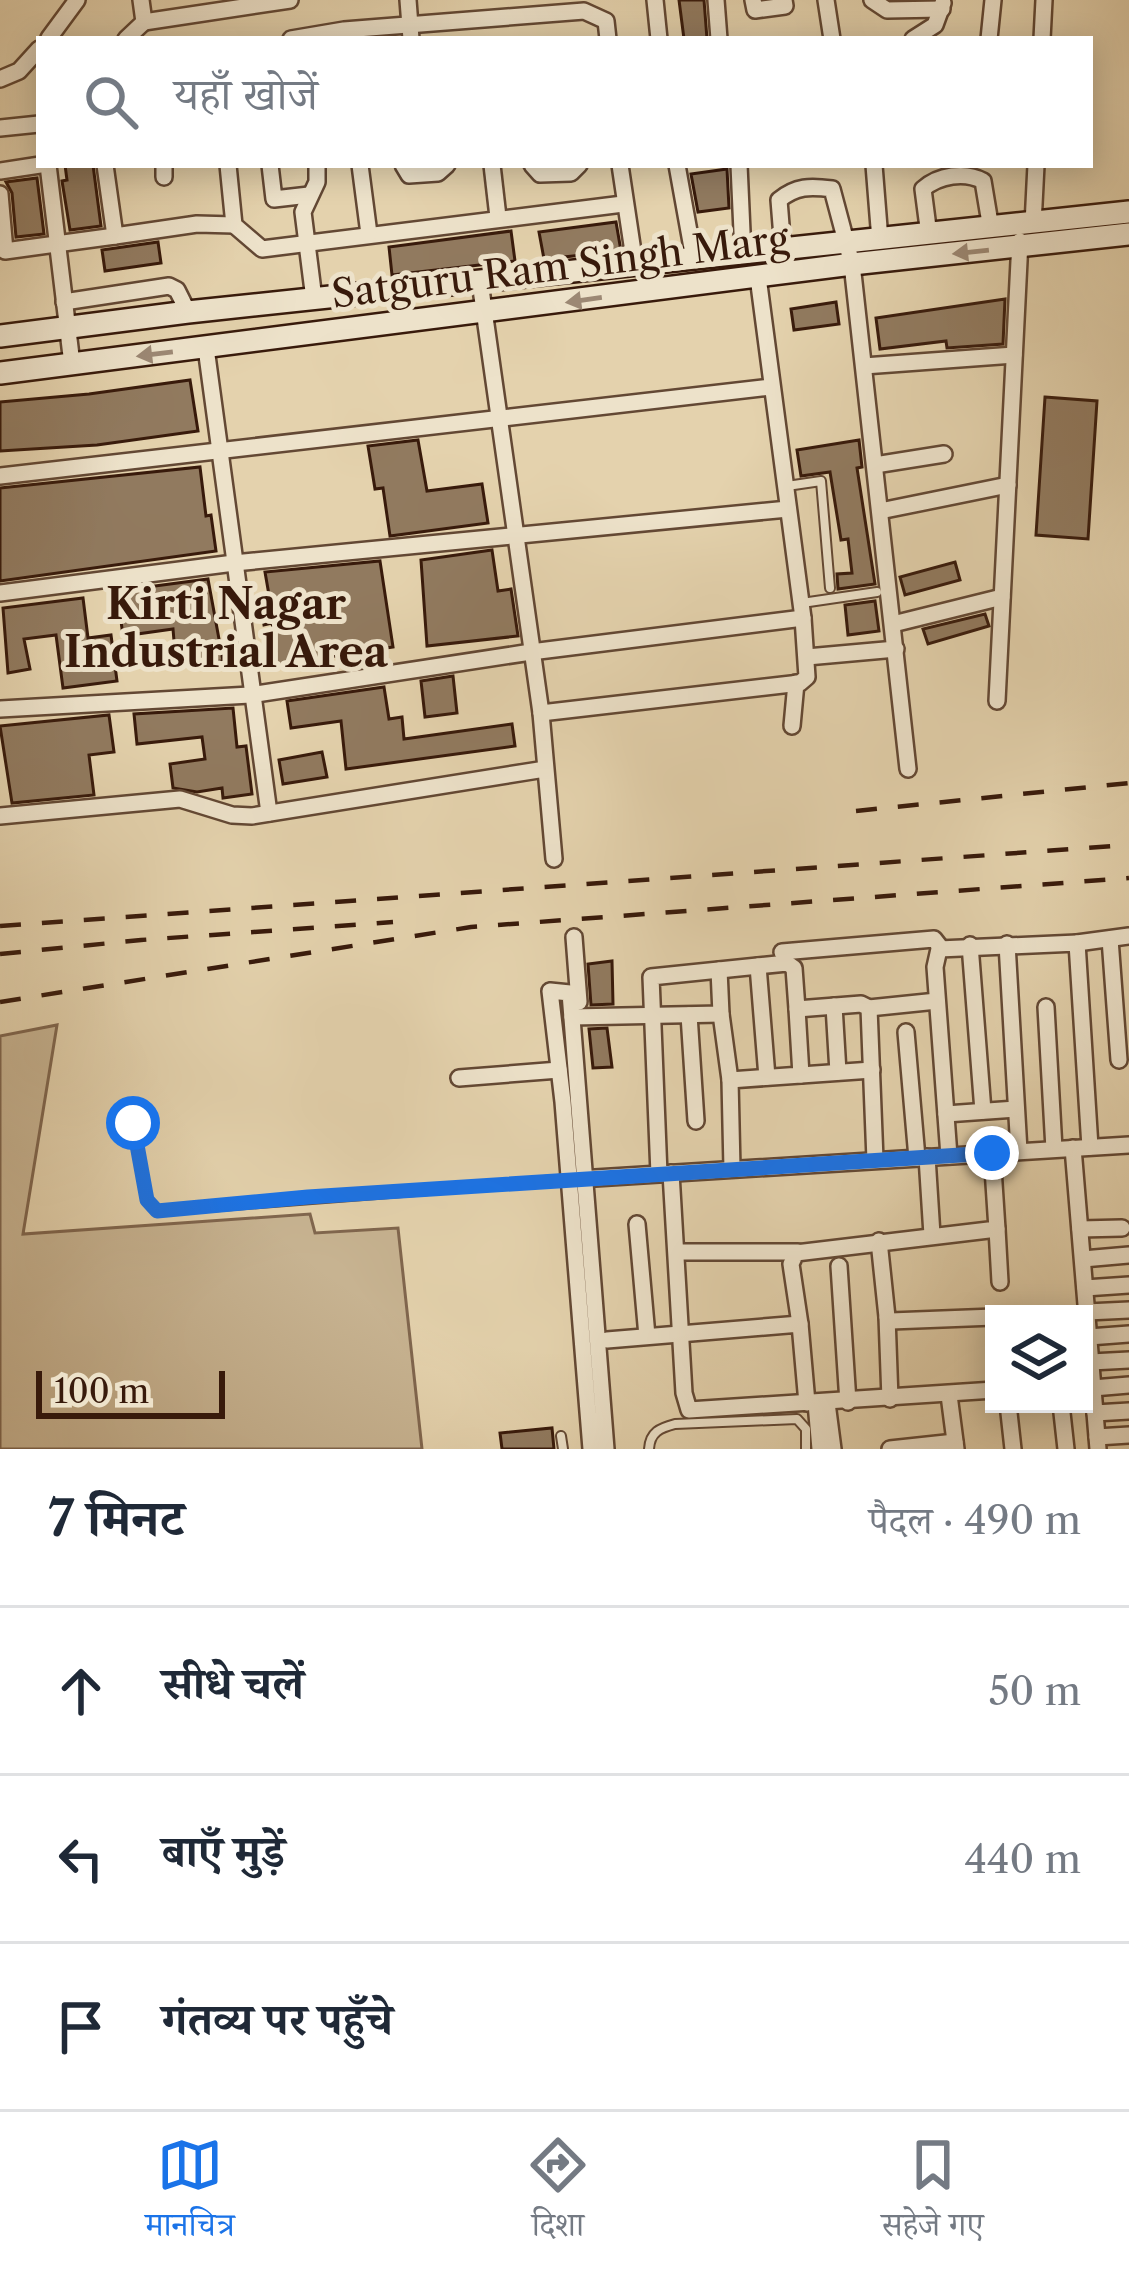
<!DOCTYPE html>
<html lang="hi">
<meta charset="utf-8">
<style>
body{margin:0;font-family:"Libre Caslon Text","Noto Serif Devanagari",serif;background:#f2f2f3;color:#1f2937}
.controls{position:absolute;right:36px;bottom:36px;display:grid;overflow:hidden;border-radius:0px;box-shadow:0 6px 30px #0003}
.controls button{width:108px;height:108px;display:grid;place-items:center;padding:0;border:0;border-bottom:3px solid #e0e1e3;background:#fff;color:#1f2937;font:60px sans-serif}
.scale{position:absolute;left:36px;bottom:30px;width:189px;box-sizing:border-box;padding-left:12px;border:6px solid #381a0b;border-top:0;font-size:33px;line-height:42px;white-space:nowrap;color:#381a0b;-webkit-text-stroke:9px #ede2ca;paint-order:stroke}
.stop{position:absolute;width:36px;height:36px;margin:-27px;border:9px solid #1a73e8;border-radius:50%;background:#fff}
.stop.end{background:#1a73e8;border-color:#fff;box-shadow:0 3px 12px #0008}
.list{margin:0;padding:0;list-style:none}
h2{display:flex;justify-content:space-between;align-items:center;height:156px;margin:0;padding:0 48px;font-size:51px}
h2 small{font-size:39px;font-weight:400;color:#747a83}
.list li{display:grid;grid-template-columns:78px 1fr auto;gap:36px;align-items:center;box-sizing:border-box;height:168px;padding:0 48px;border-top:3px solid #e0e1e3}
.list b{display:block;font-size:45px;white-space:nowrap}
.list em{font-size:39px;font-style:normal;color:#747a83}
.icon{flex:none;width:66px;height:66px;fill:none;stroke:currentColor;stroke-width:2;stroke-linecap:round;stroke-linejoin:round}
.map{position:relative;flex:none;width:1129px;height:1449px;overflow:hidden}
.search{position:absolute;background:#fff;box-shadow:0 6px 30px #0003;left:36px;right:36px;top:36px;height:132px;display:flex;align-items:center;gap:30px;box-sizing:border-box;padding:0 42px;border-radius:0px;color:#747a83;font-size:45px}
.sheet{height:660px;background:#fff}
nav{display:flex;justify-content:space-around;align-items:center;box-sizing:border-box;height:168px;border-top:3px solid #e0e1e3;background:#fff;font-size:33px;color:#747a83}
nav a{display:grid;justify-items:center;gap:6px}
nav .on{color:#1a73e8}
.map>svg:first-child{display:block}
</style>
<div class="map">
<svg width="1129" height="1449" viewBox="0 0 1129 1449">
<rect width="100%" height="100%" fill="#e4d2ad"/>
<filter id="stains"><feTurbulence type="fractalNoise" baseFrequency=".00167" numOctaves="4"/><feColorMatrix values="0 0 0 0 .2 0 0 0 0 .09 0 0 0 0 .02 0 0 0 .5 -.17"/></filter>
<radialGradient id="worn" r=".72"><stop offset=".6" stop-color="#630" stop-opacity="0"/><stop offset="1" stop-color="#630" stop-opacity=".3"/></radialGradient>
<path fill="#c7b391" stroke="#80664e" stroke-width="3" d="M57,1025L23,1234L310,1214L315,1233L398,1228L422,1449H0V1036Z"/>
<g fill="#917a5f" stroke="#381a0b" stroke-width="3">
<path d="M679,0H704L707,39H684Z"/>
<path d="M65,165H93L101,226L70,230L62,181L67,180Z"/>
<path d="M727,169L729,208L698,212L691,174Z"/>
<path d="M37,178L44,234L16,237L12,193L6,182Z"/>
<path d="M616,222L621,251L544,259L539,232Z"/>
<path d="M511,231L515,261L392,275L389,247Z"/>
<path d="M158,242L161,263L105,271L102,250Z"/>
<path d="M1005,299L1003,344L947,348L946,341L880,349L876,318Z"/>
<path d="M836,302L839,324L794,330L791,309Z"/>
<path d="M190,380L198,431L97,445L0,451V402L89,394Z"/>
<path d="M1045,397L1097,401L1088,539L1036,535Z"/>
<path d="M418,440L427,491L482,484L488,523L390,536L383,488L375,489L368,446Z"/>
<path d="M859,440L862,467L857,468L875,584L838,589L837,574L852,573L848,539L841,540L830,472L801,476L797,450Z"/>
<path d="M200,467L206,516L211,515L216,551L0,581V488Z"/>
<path d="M492,550L498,591L511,589L518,636L427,646L421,560Z"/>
<path d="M380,561L393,647L271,666L268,652L276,651L272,623L264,625L259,596L269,595L265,572Z"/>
<path d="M955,562L960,580L905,595L900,577Z"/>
<path d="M208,579L223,661L176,665L173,629L123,636L117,591Z"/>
<path d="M83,598L88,638L111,635L117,681L63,688L56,635L24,639L30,669L8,673L3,608Z"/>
<path d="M875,601L879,631L848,635L845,605Z"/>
<path d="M985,614L989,626L928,644L923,629Z"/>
<path d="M453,676L457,713L425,717L421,681Z"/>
<path d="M384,687L389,719L402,717L404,739L512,724L515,746L346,769L341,721L291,728L287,701Z"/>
<path d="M233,708L237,747L246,746L252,794L223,798L222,788L197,792L173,788L170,764L205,759L202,737L137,744L134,714Z"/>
<path d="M109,715L114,752L89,755L94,795L12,803L0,726Z"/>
<path d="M322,752L327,777L283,784L279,760Z"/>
<path d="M612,961L613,1004L591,1005L588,964Z"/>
<path d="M607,1028L612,1067L593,1068L589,1029Z"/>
<path d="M552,1428L554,1449H502L500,1433Z"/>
</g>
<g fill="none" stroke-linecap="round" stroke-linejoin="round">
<defs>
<g id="lane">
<path d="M787,486L821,481L830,588"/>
<path d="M802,603L877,592"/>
<path d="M133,1123L147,1200L157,1211L570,1179"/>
<path d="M561,1436L563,1449"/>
<path d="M649,1449C650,1432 660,1428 675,1424L797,1419L806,1429V1449"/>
</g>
<g id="street">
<path d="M408,0L411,39"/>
<path d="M655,0L659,39"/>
<path d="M716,0L719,39"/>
<path d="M753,0L755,10L785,6L784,0"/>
<path d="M826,0L832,39"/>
<path d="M872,0L887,10L942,9"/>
<path d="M144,22L290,0"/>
<path d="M49,38L77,0"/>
<path d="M126,39L144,22L141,0"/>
<path d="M291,39L344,30L584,11L606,21L608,39"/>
<path d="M913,39L935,25L943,3"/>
<path d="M989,39L993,0"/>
<path d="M1042,39L1044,0"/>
<path d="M0,79L19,71L39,49"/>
<path d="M0,128L39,124"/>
<path d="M48,165L72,364"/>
<path d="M105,165L115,236L197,224L234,225"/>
<path d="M164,165V177"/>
<path d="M228,165L234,225L262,249L623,204"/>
<path d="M270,165L274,199L309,195"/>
<path d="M360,165L369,234"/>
<path d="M403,165L409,175L438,173L447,165"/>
<path d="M492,165L498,217"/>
<path d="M532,165L540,174L571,173L579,165"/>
<path d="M620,165L635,265"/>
<path d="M677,165L694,259"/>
<path d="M739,165L743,254"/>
<path d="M874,165L880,240"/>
<path d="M0,171L40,165"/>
<path d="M0,194L5,251L115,236"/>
<path d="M1033,224L1036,165"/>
<path d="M929,235L923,189C939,175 965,171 983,181L991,229"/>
<path d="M783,250L779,200C796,186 810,186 832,189L852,264L908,769"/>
<path d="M480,282L541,713L800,683L807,677L803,618L758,277"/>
<path d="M314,299L303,212L317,182V165"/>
<path d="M64,302L169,286L177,290L188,312"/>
<path d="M206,348L269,813"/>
<path d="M864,366L1014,355"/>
<path d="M875,465L944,454"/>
<path d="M0,476L771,387"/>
<path d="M880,511L1008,485"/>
<path d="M0,593L234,563L788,509"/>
<path d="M893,624L1002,597"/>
<path d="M807,657L896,649"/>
<path d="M997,701L1020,241"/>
<path d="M0,709L250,695L531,652L803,618"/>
<path d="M541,713L554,859"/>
<path d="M792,726L796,683"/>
<path d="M0,816L180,799L232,815L252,816L545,769"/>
<path d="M574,937L579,1002"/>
<path d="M1110,939L1119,1060"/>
<path d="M1077,943L1129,936"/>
<path d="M1007,944L1019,1151"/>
<path d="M970,945L983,1111"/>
<path d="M782,952L934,939L941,948"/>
<path d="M758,966L767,1077"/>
<path d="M834,1006L838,1072"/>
<path d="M1046,1007L1054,1149"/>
<path d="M869,1008L937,1001"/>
<path d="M721,1014L730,1080"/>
<path d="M689,1015L696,1121"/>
<path d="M572,1017L721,1014L719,970"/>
<path d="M906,1032L917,1158"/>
<path d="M801,1075L872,1070"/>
<path d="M459,1078L559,1070"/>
<path d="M946,1114L1016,1109"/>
<path d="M1073,1148L1098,1449"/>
<path d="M949,1156L935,967L939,949L1077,943L1090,1147"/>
<path d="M927,1157L932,1235"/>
<path d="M732,1169L730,1080L801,1075L797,1009"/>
<path d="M671,1173L684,1393L689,1410L994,1390"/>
<path d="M659,1174L651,977L787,963L794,968L797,1009L861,1004L869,1008L875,1160"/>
<path d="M579,1179L1129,1145"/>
<path d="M637,1224L647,1336"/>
<path d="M997,1229L1000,1282"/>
<path d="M1080,1229L1122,1228"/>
<path d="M879,1241L887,1317L891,1321L994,1317"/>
<path d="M677,1252H798"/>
<path d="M1083,1259L1129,1255"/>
<path d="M839,1266L848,1402"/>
<path d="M1085,1288L1129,1285"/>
<path d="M1087,1312L1129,1310"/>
<path d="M887,1317L890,1399"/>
<path d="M800,1324L791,1264L796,1253L997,1229L992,1153"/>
<path d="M1089,1337L1129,1334"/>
<path d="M607,1340L800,1324L807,1403"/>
<path d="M1091,1362L1129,1360"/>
<path d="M1093,1388L1129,1385"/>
<path d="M949,1395L956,1449"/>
<path d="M816,1403L820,1449"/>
<path d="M827,1403L833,1449"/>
<path d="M1008,1404L1013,1449"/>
<path d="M1061,1404L1066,1449"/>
<path d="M1095,1413L1129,1411"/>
<path d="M1097,1437L1129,1435"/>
<path d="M591,1449L563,1102L550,991L570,993L606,1449"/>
<path d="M890,1449L955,1442"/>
</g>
<g id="secondary">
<path d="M0,336L188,312L1129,212"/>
<path d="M0,373L852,264L1129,234"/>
</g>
</defs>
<use href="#lane" stroke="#634834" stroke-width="12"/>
<use href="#street" stroke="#634834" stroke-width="20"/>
<use href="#secondary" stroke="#381a0b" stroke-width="26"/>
<use href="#lane" stroke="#ede2ca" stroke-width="8"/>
<use href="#street" stroke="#ede2ca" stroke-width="15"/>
<use href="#secondary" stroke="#ede2ca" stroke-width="21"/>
<g stroke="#381a0b" stroke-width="4.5" stroke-dasharray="21 21" stroke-linecap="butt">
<path d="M856,811L1129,783"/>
<path d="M0,926L1129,845"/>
<path d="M0,954L141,940L393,922"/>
<path d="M0,1002L471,927L1129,878"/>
</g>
</g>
<defs><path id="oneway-solid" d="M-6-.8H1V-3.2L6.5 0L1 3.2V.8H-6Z" transform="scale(3)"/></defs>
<g fill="#9c8874">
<use href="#oneway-solid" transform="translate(971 252) rotate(174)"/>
<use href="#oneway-solid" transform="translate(584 300) rotate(172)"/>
<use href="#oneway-solid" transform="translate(155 354) rotate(173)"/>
</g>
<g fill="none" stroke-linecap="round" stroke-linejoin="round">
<path stroke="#1a73e8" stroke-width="15" d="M133,1123L147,1200L157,1211L308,1197L992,1153"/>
</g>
<g text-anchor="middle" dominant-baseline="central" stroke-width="10" stroke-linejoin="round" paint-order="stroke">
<g font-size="39" fill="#381a0b" stroke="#ede2ca">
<text transform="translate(560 266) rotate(-7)">Satguru Ram Singh Marg</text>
</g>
<g font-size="42" font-weight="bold" fill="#381a0b" stroke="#ede2ca">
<text x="226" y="604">Kirti Nagar<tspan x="226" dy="48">Industrial Area</tspan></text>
</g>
</g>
<rect width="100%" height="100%" filter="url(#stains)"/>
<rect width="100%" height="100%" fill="url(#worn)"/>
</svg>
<div class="controls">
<button><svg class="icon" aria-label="layers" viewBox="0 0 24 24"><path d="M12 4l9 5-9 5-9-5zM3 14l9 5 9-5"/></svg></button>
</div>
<div class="scale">100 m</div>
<div class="stop" style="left:133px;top:1123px"></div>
<div class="stop end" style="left:992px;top:1153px"></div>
<div class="search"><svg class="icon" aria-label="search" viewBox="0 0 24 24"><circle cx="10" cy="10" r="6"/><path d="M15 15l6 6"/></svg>यहाँ खोजें</div>
</div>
<section class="sheet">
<h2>7 मिनट<small>पैदल · 490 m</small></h2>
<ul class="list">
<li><svg class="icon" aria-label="ahead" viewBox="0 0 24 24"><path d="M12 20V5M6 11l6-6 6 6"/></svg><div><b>सीधे चलें</b></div><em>50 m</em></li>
<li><svg class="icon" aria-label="left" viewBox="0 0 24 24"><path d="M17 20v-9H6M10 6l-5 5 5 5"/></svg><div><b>बाएँ मुड़ें</b></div><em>440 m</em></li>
<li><svg class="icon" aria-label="arrive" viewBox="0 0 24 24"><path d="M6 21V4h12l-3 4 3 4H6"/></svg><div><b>गंतव्य पर पहुँचे</b></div></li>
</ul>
</section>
<nav>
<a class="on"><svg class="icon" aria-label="map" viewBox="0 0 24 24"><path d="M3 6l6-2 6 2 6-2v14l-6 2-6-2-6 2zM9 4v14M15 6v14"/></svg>मानचित्र</a>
<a><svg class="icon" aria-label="directions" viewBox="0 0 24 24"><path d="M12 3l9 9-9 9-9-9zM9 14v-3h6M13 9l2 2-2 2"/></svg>दिशा</a>
<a><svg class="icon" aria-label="saved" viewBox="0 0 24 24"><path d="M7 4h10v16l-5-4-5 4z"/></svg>सहेजे गए</a>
</nav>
